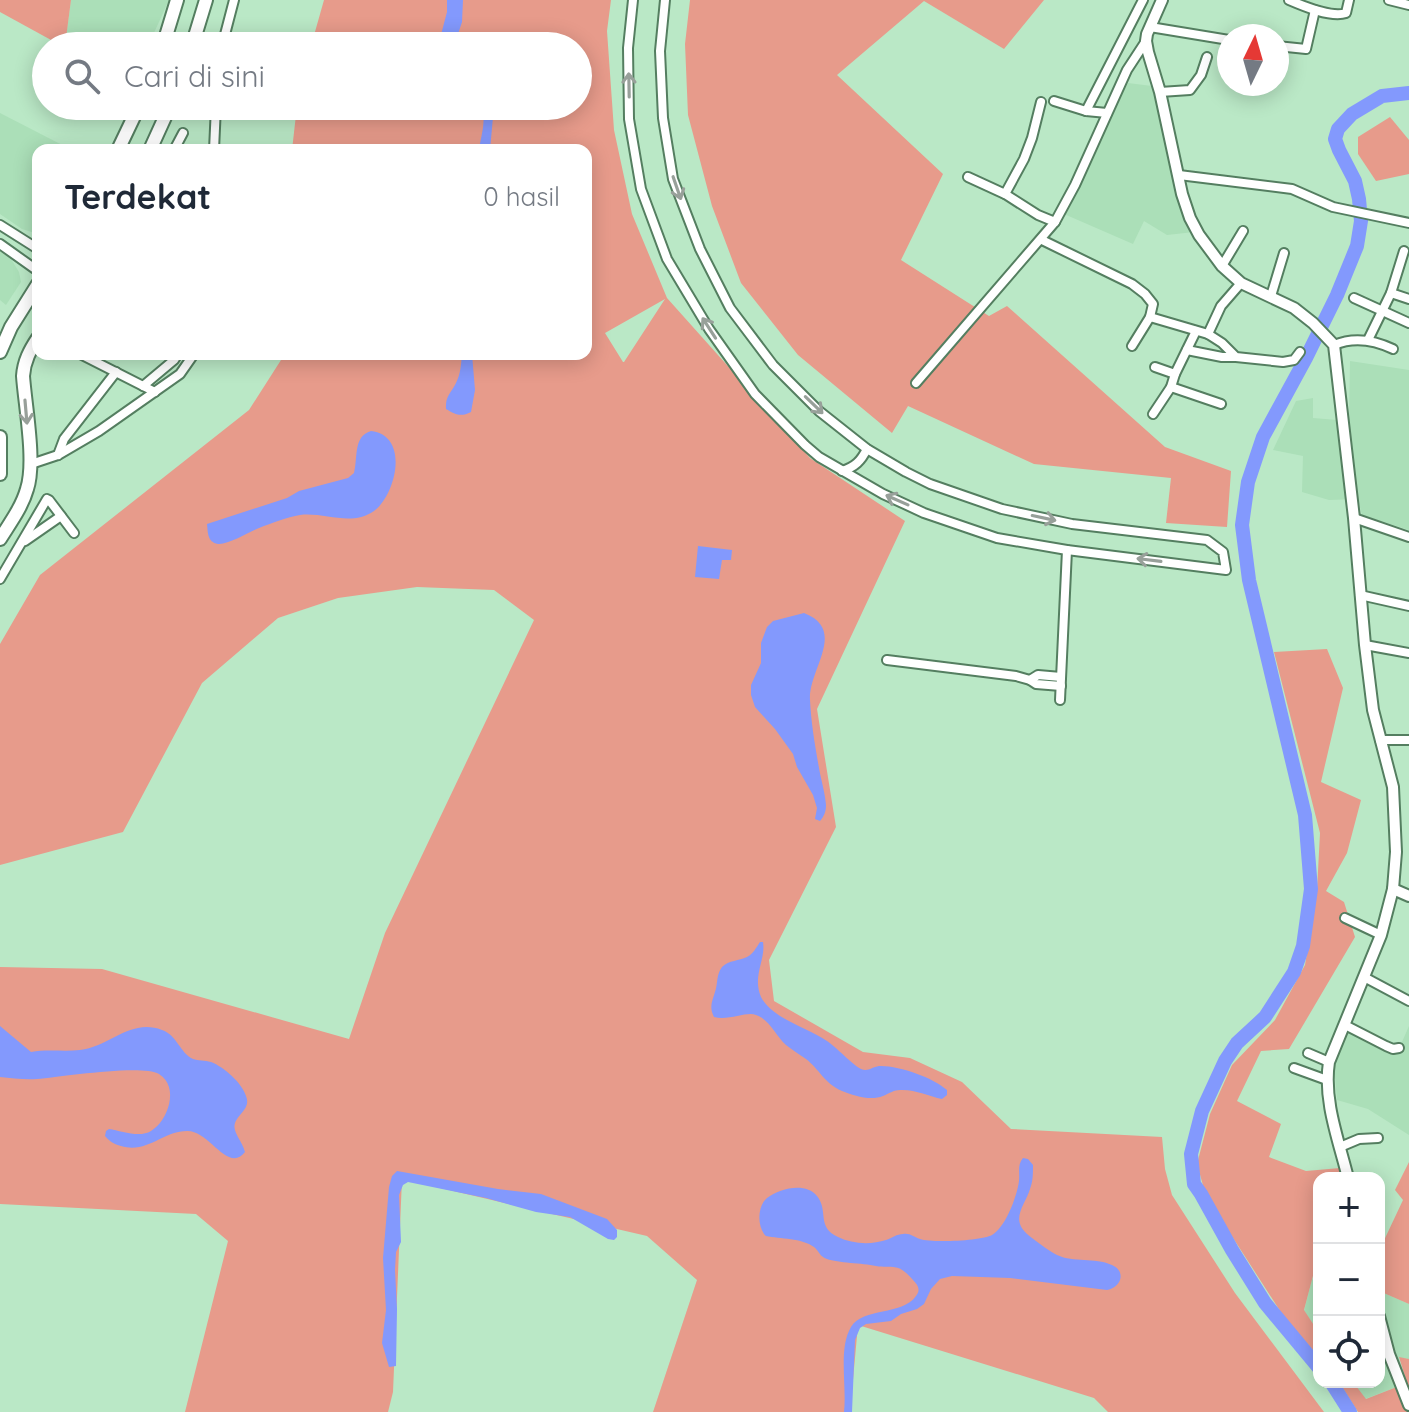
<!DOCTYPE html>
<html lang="id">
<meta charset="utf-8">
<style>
body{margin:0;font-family:Quicksand,sans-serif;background:#f2f2f3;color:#1f2937}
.controls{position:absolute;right:24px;bottom:24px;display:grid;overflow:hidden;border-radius:16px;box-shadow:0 4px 20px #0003}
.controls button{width:72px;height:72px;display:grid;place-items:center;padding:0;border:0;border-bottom:2px solid #e0e1e3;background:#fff;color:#1f2937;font:40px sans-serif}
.compass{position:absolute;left:1217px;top:24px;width:72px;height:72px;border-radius:50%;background:#fff;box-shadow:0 4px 20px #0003;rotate:5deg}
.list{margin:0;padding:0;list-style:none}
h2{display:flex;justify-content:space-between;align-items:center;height:104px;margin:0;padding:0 32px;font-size:34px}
h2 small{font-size:26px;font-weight:400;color:#747a83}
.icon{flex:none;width:44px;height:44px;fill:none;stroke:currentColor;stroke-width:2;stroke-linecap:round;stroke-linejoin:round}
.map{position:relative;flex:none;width:1409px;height:1412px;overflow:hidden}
.search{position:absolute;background:#fff;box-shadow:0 4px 20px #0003;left:32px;top:32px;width:560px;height:88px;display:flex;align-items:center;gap:20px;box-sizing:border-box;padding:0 28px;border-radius:44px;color:#747a83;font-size:30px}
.panel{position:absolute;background:#fff;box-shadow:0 4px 20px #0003;left:32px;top:144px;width:560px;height:216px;border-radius:16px}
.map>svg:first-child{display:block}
</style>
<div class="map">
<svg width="1409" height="1412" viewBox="0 0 1409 1412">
<rect width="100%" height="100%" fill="#bae8c6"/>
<g fill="#abdfb8">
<path d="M71,0H169L148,46H65Z"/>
<path d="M1128,83L1160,87L1194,232L1167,235L1144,221L1133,244L1064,214L1095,147Z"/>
<path d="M0,113L72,150H38V234L22,229L0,214Z"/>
<path d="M0,251L11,259L19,272L21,282L6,305L0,300Z"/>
<path d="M1350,361L1409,370V530L1362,515L1358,499L1329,500L1302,492L1303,456L1273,450L1296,401L1313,398V418L1349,421Z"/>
<path d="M1409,1026V1135L1368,1109L1337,1100L1334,1067L1349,1027L1398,1051Z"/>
<path d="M1312,1279L1319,1284V1333L1304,1311Z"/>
<path d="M1379,1291L1409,1304V1359L1399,1358L1407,1383L1365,1399L1353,1382H1379Z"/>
</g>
<g fill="#e79b8b" fill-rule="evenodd">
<path d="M0,0H71L65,46H62L0,12Z"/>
<path d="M324,0H611L607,31L614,130L632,214L667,298L810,458L905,521L817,709L836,827L769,960L774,1001L863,1052L910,1058L962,1082L1011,1129L1162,1137L1165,1169L1172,1195L1235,1293L1324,1412H1108L1094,1398L858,1325L850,1412H653L697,1280L647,1236L402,1179L393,1392L388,1412H185L228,1241L196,1214L0,1204V967L102,969L349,1039L385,933L534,620L494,590L417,587L338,598L278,618L202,683L123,832L0,865V644L40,575L249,410L281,360V354H586V150H292L297,106H578V46H311ZM665,299L624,362H623L605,333Z"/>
<path d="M690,0H1044L1004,49L924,1L837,75L943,174L901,260L989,316L1007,306L1165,447L1231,471L1227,527L1166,523L1171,478L1034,464L908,406L892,433L798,355L741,283L712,206L688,115L685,44Z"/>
<path d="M1390,117L1409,140V174L1376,181L1358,154V137Z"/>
<path d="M1327,649L1343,688L1321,782L1361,800L1347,853L1326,891L1344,902L1355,937L1289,1049L1261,1051L1237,1101L1281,1124L1269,1157L1306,1171L1340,1168L1343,1178H1319V1253L1304,1310L1319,1333V1357L1284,1317L1206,1196L1197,1164L1210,1114L1232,1065L1275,1020L1305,965L1317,890L1320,833L1274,652Z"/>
<path d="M1409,1162V1304L1379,1291V1251L1403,1200L1395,1190Z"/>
<path d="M1399,1357L1409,1359V1412H1358L1339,1382H1353L1366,1399L1407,1383Z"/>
</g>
<g fill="#8399fd">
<path d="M447,0H463L462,22L454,46H438L447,12Z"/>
<path d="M481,106H494L490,150H479C481,136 487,119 481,106Z"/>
<path d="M462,354H472L475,390L471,412C461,417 456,415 446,409C445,396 451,393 456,383C461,373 461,364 462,354Z"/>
<path d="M371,431C411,436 395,496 374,511C351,527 325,512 300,515C287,517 272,523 259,528C249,532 228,545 218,544C207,542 208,532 207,524L287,498L299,491L348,478L354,473C358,458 353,436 371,431Z"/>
<path d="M698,546L732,550L731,560H722L719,579L695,577Z"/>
<path d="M804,613C848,630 808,670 810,700C811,722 815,746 819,768C821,780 825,792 826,805C826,812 824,816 820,821L815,819L817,808L813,795L797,767L793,754L775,729L755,707L751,695V685L761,663V643L767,627L773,621Z"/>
<path d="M760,942H763C766,960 752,976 761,997C772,1019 809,1028 827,1041C836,1047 853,1065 861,1069C868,1072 872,1067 879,1066C898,1065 934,1078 947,1090V1095L942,1099C929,1096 914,1089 900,1090C894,1090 890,1093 883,1096C871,1101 854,1096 842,1091C824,1083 820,1070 806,1059C799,1054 792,1050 786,1045C775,1035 770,1020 756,1015C747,1011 729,1021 714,1017C709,1007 712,1002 715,992C718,984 716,975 722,967C729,960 739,961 747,957C753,954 756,948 760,942Z"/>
<path d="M0,1026L31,1052C47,1049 64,1052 80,1050C110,1047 130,1018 162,1030C177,1035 180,1053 193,1059C198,1061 205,1060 211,1062C224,1067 242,1083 246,1096C251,1108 239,1113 235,1123C232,1132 243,1142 245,1152C228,1174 209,1130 187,1131C163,1131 147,1154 121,1146C114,1144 110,1142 105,1136L106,1131L109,1129C121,1131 140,1138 151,1131C168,1121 180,1087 159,1074C141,1064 61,1077 37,1079C24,1080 12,1078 0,1077Z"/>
<path d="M1023,1158L1028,1159L1033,1165C1033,1174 1033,1181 1030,1189C1027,1200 1016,1213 1020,1224C1022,1230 1027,1234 1032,1238C1037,1242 1052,1253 1057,1255C1074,1263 1094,1257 1112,1265C1126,1271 1122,1287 1107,1290L1010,1278L952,1276L940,1279L931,1289L924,1304L917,1309L901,1314L891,1321L866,1324L860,1328L855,1340L852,1412H844C847,1386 838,1349 851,1327C863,1307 902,1316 916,1296C921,1290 918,1285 913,1280C897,1262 896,1269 876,1266C862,1263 838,1263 827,1259C820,1257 819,1251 814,1247C802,1238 780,1239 766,1236C757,1228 757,1206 767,1198C780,1188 806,1182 817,1196C829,1211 816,1227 838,1237C852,1244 871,1245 886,1240C892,1238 897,1234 903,1234C911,1233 913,1237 920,1239C931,1243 982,1241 992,1235C1006,1227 1017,1196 1019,1181C1020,1172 1017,1165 1023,1158Z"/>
<path d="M397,1171L498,1189L541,1194L607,1219L617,1230V1237L614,1240L608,1239L570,1217L536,1212L486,1198L408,1182L403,1185L399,1195L401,1242L396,1252L395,1270L397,1309L396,1366L389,1367L382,1343L386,1310L383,1258L389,1187L392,1176Z"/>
</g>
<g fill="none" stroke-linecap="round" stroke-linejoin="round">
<g stroke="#8399fd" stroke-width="14">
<path d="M1319,1368L1265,1303L1232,1250L1201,1194L1194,1184L1191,1154L1202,1111L1225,1061L1237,1043L1265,1017L1294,972L1303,946L1311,889L1305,815L1249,580L1242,525L1248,482L1263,437L1306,358L1337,295L1357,246L1361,221L1359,199L1355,181L1339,150L1335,139L1338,129L1352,114L1382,96L1409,93"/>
<path d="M1331,1382L1350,1412"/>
</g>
<defs>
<g id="minor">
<path d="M633,0L628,48L629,119L641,189L667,259L709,329L755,394L805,445L819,457L883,494L924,513L997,538L1067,550L1226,570L1223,552L1207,540L1072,524L1002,509L930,484L906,472L867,449L819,411L773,365L730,308L700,249L673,179L663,118L660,51L665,0"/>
<path d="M1289,0C1303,6 1331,18 1346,13L1349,0"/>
<path d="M1389,0L1409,5"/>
<path d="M1150,27L1229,40"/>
<path d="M222,46L234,0"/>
<path d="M1277,46L1306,49L1315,10"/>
<path d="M1160,92L1190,90L1201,75L1207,57"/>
<path d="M1054,101L1086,111L1107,113"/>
<path d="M1086,111L1143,0"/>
<path d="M174,150L183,133"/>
<path d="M214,150L216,106"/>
<path d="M1179,175L1292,189L1333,207L1409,223"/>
<path d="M968,177L1005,194L1038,215L1055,222"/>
<path d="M1005,194L1024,159L1032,138L1041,102"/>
<path d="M0,225L38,249"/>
<path d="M1042,240L1132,284L1145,294L1153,304L1150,317L1132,346"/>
<path d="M0,244L38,271"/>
<path d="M1222,266L1243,231"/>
<path d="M1391,293L1409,299"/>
<path d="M1271,296L1284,253"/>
<path d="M1354,298L1409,323"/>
<path d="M1150,317L1208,334L1222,343L1236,357L1283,362L1294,360L1300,352"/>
<path d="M1208,334L1221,306L1241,283"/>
<path d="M1368,340L1391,293L1404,251"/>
<path d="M1334,345C1353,337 1374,340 1393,349"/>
<path d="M1187,350L1222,357H1235"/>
<path d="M80,354L155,392"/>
<path d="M1155,367L1175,374"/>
<path d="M916,383L1055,222L1075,185L1127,70L1146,41"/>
<path d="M143,386L174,360L178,354"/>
<path d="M1171,387L1221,404"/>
<path d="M1153,414L1171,387L1175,374L1196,331"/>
<path d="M58,455L64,439L116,372"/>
<path d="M31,464L58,455L99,431L180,374L194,354"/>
<path d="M842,471C855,467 861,461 867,449"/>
<path d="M1354,518L1409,537"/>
<path d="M25,541L61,516"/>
<path d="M0,579L47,499L49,500L74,533"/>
<path d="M1360,595L1409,606"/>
<path d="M1365,645L1409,653"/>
<path d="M887,660L1016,676L1030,680L1036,684L1061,686"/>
<path d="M1030,680L1038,675L1061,677"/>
<path d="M1060,700L1067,550"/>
<path d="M1380,740H1409"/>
<path d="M1345,918L1381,935"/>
<path d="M1364,977L1409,1001"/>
<path d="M1345,1025L1386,1046L1393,1049L1399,1048"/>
<path d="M1308,1053L1329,1062"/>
<path d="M1294,1068L1327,1080"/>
<path d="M1340,1147L1359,1139L1378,1138"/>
</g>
<g id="tertiary">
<path d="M1162,0L1147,34L1146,41L1148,52L1160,92L1182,194L1190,218L1199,235L1222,266L1241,283L1294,308L1313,323L1334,345L1354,518L1365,645L1373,710L1393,787L1396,852L1393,889L1381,935L1329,1062C1323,1101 1339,1141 1348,1178"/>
<path d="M1393,889L1409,896"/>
<path d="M1379,1316L1389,1354L1409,1405"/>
</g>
<g id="secondary">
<path d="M163,46L177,0"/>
<path d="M192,46L206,0"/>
<path d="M118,150L139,106"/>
<path d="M150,150L170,106"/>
<path d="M0,352L11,327L38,284"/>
<path d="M0,437V474"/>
<path d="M0,539C10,523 22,507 27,489C36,462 25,405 23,376C24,361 30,350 38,338"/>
</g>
</defs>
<use href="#minor" stroke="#547e60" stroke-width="12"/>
<use href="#tertiary" stroke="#547e60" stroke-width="14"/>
<use href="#secondary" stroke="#547e60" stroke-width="16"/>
<use href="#minor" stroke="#fff" stroke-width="8"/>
<use href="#tertiary" stroke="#fff" stroke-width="10"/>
<use href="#secondary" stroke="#fff" stroke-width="12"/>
</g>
<defs><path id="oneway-shaft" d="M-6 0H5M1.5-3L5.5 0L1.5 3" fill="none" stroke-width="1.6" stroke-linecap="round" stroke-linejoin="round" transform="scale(2)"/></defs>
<g stroke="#98a09a">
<use href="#oneway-shaft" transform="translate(629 85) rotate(-91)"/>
<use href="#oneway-shaft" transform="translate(677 188) rotate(71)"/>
<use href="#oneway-shaft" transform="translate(709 328) rotate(-123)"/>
<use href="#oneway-shaft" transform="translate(814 405) rotate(44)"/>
<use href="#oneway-shaft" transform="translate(26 412) rotate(85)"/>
<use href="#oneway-shaft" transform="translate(897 500) rotate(-156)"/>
<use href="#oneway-shaft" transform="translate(1044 518) rotate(12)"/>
<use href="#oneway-shaft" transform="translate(1149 560) rotate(-173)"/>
</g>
</svg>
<div class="controls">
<button>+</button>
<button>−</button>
<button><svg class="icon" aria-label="locate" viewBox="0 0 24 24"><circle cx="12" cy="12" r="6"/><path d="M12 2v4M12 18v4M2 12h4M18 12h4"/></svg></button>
</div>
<svg class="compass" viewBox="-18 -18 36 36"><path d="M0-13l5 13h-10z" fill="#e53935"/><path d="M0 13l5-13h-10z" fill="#747a83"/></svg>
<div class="search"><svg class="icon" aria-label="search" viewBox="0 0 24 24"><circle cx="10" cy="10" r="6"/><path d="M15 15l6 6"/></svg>Cari di sini</div>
<section class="panel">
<h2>Terdekat<small>0 hasil</small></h2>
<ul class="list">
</ul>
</section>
</div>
